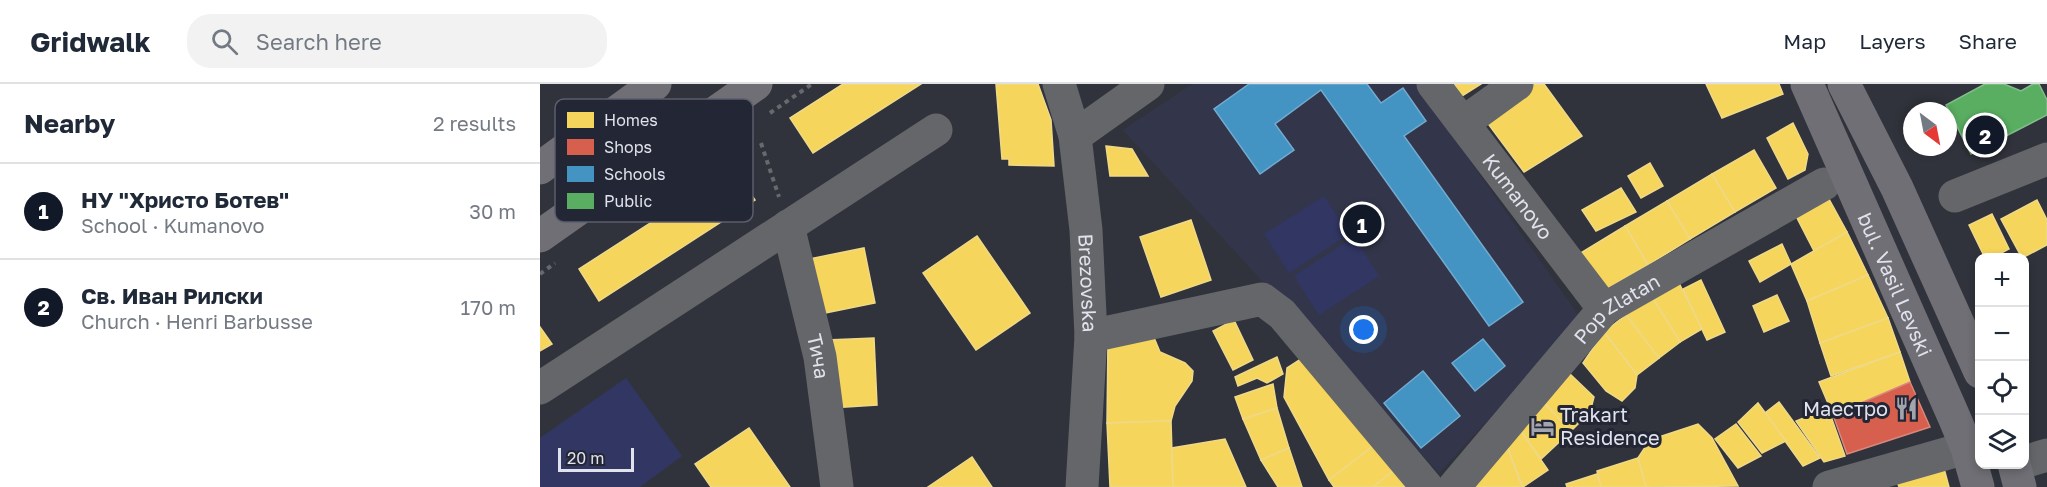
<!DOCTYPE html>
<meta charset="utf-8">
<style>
body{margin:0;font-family:"Golos Text",sans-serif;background:#f2f2f3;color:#1f2937}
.controls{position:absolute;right:18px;bottom:18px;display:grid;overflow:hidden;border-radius:12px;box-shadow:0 3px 9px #0003}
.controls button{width:54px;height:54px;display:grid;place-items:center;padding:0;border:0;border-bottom:2px solid #e0e1e3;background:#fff;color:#1f2937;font:30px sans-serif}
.compass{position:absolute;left:1363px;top:18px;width:54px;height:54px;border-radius:50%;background:#fff;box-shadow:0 3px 9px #0003;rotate:148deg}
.scale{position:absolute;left:18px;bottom:15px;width:76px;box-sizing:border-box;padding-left:6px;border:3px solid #e0e2ec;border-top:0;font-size:16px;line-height:21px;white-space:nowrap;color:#e0e2ec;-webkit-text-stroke:4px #232635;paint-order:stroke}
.you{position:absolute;left:824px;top:246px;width:21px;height:21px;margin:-15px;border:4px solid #fff;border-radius:50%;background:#1a73e8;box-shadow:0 0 0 9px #1a73e833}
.badge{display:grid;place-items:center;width:39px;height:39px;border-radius:50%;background:#111827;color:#fff;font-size:20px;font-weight:700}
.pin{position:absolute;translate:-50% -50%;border:3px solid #fff;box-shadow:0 2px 6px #0006}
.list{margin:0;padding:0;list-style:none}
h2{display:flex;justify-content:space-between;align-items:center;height:78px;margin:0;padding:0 24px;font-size:26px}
h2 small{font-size:20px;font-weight:400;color:#747a83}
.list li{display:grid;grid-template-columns:39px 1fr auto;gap:18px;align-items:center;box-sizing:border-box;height:96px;padding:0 24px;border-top:2px solid #e0e1e3}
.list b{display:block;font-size:22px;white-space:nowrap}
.list p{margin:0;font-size:20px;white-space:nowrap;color:#747a83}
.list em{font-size:20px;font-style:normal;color:#747a83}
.icon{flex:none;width:33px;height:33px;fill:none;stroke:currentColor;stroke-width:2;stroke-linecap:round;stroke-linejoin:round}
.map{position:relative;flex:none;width:1507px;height:403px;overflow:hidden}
header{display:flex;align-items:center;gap:36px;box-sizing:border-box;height:84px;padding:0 30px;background:#fff;border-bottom:2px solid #e0e1e3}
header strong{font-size:28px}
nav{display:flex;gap:33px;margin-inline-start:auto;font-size:21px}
.search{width:420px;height:54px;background:#f2f2f3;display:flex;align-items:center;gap:15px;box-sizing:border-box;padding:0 21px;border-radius:24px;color:#747a83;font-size:22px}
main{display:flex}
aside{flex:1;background:#fff}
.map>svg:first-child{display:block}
</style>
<header>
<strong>Gridwalk</strong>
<div class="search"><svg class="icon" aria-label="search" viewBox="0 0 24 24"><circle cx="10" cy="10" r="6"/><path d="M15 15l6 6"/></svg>Search here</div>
<nav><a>Map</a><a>Layers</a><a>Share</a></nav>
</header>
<main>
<aside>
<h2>Nearby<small>2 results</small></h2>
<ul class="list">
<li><span class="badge">1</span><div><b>НУ &quot;Христо Ботев&quot;</b><p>School · Kumanovo</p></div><em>30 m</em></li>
<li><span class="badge">2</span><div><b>Св. Иван Рилски</b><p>Church · Henri Barbusse</p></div><em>170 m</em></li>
</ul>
</aside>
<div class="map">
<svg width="1507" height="403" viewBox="0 0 1507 403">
<rect width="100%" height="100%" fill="#31333c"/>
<path fill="#33364a" d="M652,0H876L1041,235L899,389L583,46Z"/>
<g fill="#323663">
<path d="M784,112L809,150L749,189L724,150Z"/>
<path d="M814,153L839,192L779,231L754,192Z"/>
<path d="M86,294L142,372L100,403H0V354Z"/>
</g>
<g fill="#f6d55c" stroke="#efd987" stroke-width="1.5">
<path d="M303,0H381L273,69L250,34Z"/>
<path d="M456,0H498L511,36L514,82L469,81V75H462Z"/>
<path d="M914,0H941L922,12Z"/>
<path d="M994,0H1004L1042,52L984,88L946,37Z"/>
<path d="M1166,0H1239L1243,10L1182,34Z"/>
<path d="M1253,39L1268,70L1265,86L1248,95L1227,54Z"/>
<path d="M566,62L592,65L608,92H570Z"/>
<path d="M1214,66L1236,104L1195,128L1172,90Z"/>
<path d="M1110,79L1123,102L1101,114L1088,92Z"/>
<path d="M194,85L215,116L59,217L39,185Z"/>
<path d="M1172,90L1195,128L1150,155L1127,117Z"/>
<path d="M1081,104L1096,128L1056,147L1042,126Z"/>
<path d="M1289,115L1307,148L1274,167L1256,132Z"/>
<path d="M1497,116L1507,136V161L1482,174L1461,135Z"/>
<path d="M1127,117L1150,155L1108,181L1085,142Z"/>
<path d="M1452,130L1469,165L1452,174H1445L1429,141Z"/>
<path d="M651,136L671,196L621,213L600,153Z"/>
<path d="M1085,142L1108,181L1061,208L1039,170Z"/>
<path d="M1307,148L1328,191L1267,217L1251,180Z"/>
<path d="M437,152L490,229L436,266L383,189Z"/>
<path d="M1242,160L1251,180L1220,198L1209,177Z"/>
<path d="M324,164L335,219L275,231L264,176Z"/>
<path d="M1328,191L1348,234L1280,259L1267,217Z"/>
<path d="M1161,196L1185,248L1167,256L1143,205Z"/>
<path d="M1138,197L1162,245L1140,258L1112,213Z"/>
<path d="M1237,211L1249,237L1224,248L1213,222Z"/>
<path d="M1112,213L1140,258L1119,274L1086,231Z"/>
<path d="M1086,231L1119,274L1097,291L1064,248Z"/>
<path d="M1348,234L1360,268L1291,292L1280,259Z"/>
<path d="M694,236L713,276L693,286L673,247Z"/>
<path d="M0,243L12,260L0,267Z"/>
<path d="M610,244L620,268L645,279L653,287L652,297L635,322L631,337L567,339L568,255Z"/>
<path d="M1064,248L1097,291L1095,304L1082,317L1066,307L1043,279Z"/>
<path d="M334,254L337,321L291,324L287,256Z"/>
<path d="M1360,268L1370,298L1293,331L1279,298Z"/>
<path d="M767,271L836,360L789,396L744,313L747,284Z"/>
<path d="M737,273L743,290L727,299L717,294L698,302L695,293Z"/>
<path d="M1030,290L1054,313L1050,328L1031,347L1002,317Z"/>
<path d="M733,300L737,324L703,335L695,313Z"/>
<path d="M1002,317L1031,347L1001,375L978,343Z"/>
<path d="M1239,318L1280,374L1263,382L1225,329Z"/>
<path d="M1218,319L1246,357L1222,369L1198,338Z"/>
<path d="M737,324L749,364L721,376L703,335Z"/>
<path d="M1288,324L1305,372L1284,378L1256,337Z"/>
<path d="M631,337L633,403H570L567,339Z"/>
<path d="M1158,340L1172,354L1198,402L1106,403L1098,374L1110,356Z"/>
<path d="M1196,340L1221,372L1198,384L1175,355Z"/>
<path d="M978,343L1008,386L983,403L965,357Z"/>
<path d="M209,344L250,403H171L155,380Z"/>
<path d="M685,355L706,403H633L632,364Z"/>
<path d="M965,357L982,403H926Z"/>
<path d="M836,360L856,385L833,403H794L789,396Z"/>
<path d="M749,364L762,403H738L721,376Z"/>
<path d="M432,373L452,403H388Z"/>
<path d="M1098,374L1106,403H1061L1057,387Z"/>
<path d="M1402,377L1409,403H1359L1355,392Z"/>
<path d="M856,385L870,403H833Z"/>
<path d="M1057,390L1061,403H1027L1026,400Z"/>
</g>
<path fill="#d6604d" stroke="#d9877d" stroke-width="1.5" d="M1370,298L1390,343L1307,370L1293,331Z"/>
<g fill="#4393c3" stroke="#72abcf" stroke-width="1.5">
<path d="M709,0H827L841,19L863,4L886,37L864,52L983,218L949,242L781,6L735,40L754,66L720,90L674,25Z"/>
<path d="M943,255L965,282L935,307L912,279Z"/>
<path d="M883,287L920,332L881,364L844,319Z"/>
</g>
<path fill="#5aae61" stroke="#82be8b" stroke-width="1.5" d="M1445,0H1464L1481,7L1493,0H1499L1507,16V31L1431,70L1406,21Z"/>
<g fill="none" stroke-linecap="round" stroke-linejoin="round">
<g stroke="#67696d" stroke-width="4" stroke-dasharray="4.5 4.5" stroke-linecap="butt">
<path d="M230,29L272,0"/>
<path d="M221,59L239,113"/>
<path d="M0,190L15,179"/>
</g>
<g stroke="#65666a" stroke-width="33">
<path id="s1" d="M519,0L535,52L546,146L551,252L542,403"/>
<path id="s2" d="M893,0L1064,225"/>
<path d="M923,39L977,0"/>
<path d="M535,52L608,0"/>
<path d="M1415,112L1507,75"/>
<path id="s3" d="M248,142L280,273L297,403"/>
<path d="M551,252L722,215L742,230L887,403"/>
<path d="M0,304L396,46"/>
<path d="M1484,378L1507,371"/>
<path id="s4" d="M914,403L1064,225L1284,100"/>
<path d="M1289,403L1440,360"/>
</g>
<g stroke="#6f6f75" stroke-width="33">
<path id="s5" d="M1267,0L1414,333L1427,364L1438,403"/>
<path d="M1304,0L1357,104L1440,288"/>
<path d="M0,84L115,0"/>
<path d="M0,152L216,0"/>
<path d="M1474,380L1480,403"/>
</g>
</g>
<defs>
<symbol id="restaurant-bare" viewBox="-9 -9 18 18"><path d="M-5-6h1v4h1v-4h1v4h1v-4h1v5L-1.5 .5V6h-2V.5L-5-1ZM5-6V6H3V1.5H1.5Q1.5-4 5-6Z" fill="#a3a5ae" stroke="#232635" stroke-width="2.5" paint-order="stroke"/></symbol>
<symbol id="hotel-bare" viewBox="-9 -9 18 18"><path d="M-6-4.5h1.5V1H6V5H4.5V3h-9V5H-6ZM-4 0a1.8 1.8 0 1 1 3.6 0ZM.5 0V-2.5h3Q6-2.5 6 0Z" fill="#a3a5ae" stroke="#232635" stroke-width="2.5" paint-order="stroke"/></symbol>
</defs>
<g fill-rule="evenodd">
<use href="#restaurant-bare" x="1350" y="308" width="33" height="33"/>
<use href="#hotel-bare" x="986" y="326" width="33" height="33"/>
</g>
<g text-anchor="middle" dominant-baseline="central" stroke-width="6" stroke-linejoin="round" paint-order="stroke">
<g font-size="20" fill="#e0e2ec" stroke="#232635">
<text stroke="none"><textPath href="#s2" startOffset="141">Kumanovo</textPath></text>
<text stroke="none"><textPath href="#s1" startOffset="202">Brezovska</textPath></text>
<text stroke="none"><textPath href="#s5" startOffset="219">bul. Vasil Levski</textPath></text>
<text stroke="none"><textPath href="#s4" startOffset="243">Pop Zlatan</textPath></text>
<text stroke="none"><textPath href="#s3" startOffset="134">Тича</textPath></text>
</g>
<g font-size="20" fill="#e0e2ec" stroke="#232635" text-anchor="end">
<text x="1348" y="324">Маестро</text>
<text x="1020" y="330" text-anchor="start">Trakart<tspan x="1020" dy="23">Residence</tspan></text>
</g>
</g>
<rect x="15" y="15" width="198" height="123" rx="9" fill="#232635" stroke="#5c5e6c" stroke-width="1.5"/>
<rect x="27" y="28" width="27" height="16" fill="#f6d55c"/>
<rect x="27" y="55" width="27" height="16" fill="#d6604d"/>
<rect x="27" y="82" width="27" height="16" fill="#4393c3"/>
<rect x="27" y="109" width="27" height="16" fill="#5aae61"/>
<g font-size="16" fill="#e0e2ec">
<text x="64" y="42">Homes</text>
<text x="64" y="69">Shops</text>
<text x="64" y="96">Schools</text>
<text x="64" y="123">Public</text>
</g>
</svg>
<div class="controls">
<button>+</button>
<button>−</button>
<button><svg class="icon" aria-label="locate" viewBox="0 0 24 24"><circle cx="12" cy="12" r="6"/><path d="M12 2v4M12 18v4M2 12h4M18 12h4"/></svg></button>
<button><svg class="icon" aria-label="layers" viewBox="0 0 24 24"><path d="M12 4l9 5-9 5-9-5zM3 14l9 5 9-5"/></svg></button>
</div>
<svg class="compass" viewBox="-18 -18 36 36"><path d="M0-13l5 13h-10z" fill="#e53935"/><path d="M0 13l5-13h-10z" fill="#747a83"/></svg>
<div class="scale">20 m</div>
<div class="you"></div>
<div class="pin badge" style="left:822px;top:140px">1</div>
<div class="pin badge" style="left:1445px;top:51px">2</div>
</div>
</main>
